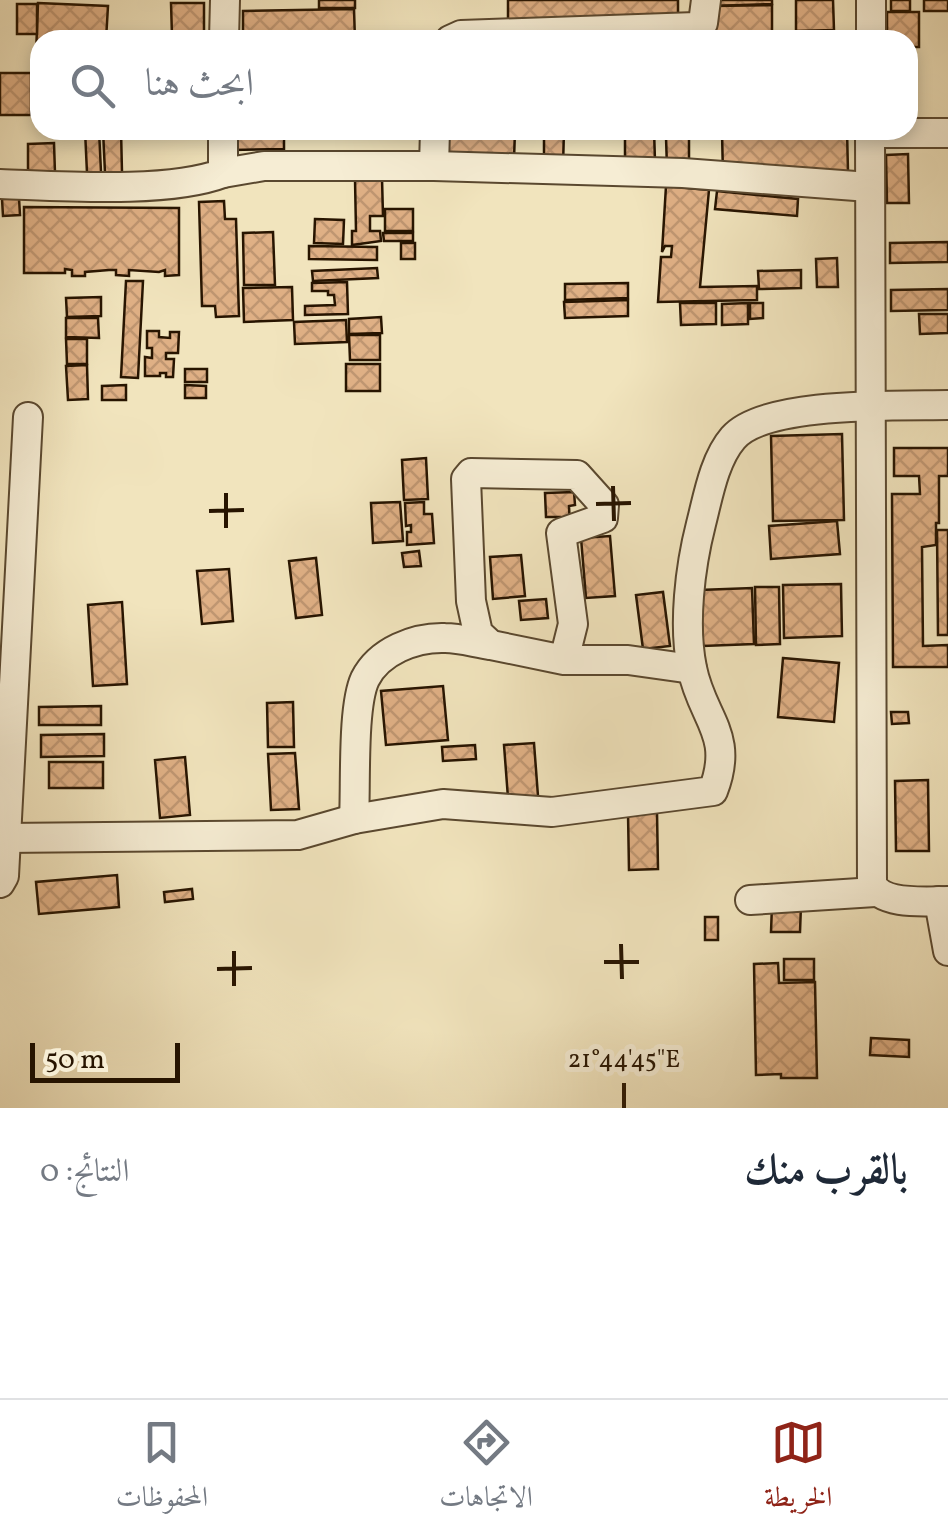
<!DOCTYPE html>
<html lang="ar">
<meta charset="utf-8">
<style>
body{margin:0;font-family:Vollkorn,Amiri,serif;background:#f6f6f7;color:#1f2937;direction:rtl}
.scale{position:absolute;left:30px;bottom:25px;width:150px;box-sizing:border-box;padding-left:10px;border:5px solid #271400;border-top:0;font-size:28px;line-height:35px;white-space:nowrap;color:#271400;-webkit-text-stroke:8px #f6edd4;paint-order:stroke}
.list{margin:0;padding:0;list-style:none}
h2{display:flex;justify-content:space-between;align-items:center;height:130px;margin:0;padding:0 40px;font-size:42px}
h2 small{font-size:32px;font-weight:400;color:#747a83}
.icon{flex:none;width:55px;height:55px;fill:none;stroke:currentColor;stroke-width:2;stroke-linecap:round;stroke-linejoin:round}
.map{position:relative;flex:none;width:948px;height:1108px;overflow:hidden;direction:ltr}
.search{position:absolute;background:#fff;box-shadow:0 5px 15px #0003;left:30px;right:30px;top:30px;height:110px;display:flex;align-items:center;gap:25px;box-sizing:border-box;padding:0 35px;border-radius:30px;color:#747a83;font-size:38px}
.sheet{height:290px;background:#fff}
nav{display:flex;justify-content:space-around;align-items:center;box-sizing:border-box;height:140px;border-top:2px solid #e0e1e3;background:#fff;font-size:28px;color:#747a83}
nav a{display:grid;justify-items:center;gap:5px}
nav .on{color:#8f2418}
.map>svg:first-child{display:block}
</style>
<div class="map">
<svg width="948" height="1108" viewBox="0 0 948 1108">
<defs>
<pattern id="building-cross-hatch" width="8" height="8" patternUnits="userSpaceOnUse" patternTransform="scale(2.5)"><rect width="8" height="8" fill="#dfb085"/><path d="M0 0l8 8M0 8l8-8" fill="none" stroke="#bf9671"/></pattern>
</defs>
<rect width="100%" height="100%" fill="#f1e4bd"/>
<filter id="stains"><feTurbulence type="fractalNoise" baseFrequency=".002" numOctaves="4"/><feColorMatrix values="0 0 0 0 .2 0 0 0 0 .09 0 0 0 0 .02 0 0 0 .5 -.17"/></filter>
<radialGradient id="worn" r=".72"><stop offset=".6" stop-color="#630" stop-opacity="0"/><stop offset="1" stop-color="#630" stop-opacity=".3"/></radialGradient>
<g fill="url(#building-cross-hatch)" stroke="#271400" stroke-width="2.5">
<rect x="319" y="0" width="36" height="8"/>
<path d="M508,0H678V24L508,25Z"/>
<path d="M713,0H772V4L713,6Z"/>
<path d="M796,0H833L834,30L796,31Z"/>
<rect x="891" y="0" width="19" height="11"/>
<rect x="924" y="0" width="24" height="11"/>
<path d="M38,3L108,6L106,40H40V106H34Z"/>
<path d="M171,3H204V36H172Z"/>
<rect x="17" y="4" width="20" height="30"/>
<path d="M772,5V34L713,35L712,6Z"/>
<path d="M354,9L355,40H243V11Z"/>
<path d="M887,12H919V47H908V40H887Z"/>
<rect x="0" y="73" width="31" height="42"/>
<path d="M85,130H99L101,172L87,173Z"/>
<path d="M103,130H121L122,172L105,173Z"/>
<path d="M232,130H284V149L232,150Z"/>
<path d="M544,130H564L563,166H544Z"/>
<path d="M625,130H654L655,161H625Z"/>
<path d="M847,130L848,172L723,175L722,132Z"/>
<path d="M444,131H515L514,159H444Z"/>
<path d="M666,137H689V167L667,168Z"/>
<path d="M54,143L55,173H28V144Z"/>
<path d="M908,154L909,203H887L886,155Z"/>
<path d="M382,178L383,216H370V231H380L381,241L352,245V231H356L355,179Z"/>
<path d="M666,186L709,190L700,287L757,286V300L658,302L661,257H671L672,246H665L662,252Z"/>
<path d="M717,191L798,199L797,216L715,209Z"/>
<path d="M19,198L20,215L3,216L2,199Z"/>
<path d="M224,201L225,219H236L239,316L216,317L215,306H202L199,202Z"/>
<path d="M24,207L179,208V275L165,276V270L159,272L129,270V276L116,275V270H109L85,272V276H72V270L65,269V273H24Z"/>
<rect x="385" y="209" width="28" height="22"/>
<path d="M315,219L344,220L343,244L314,243Z"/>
<path d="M273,232L275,285H244L243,233Z"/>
<path d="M383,233H413V241H384Z"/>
<path d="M948,242V262L890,263V243Z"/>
<rect x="401" y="243" width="14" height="16"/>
<path d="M309,246L377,247V260L309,259Z"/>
<path d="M837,258L838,287H817L816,259Z"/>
<path d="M377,268L378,278L313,281L312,271Z"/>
<path d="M801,270V288L759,289L758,271Z"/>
<path d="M126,281H143L138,378L121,377Z"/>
<path d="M347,282L348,314L305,315V306L335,305L334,295H328V291H312V283Z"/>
<path d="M628,283V298L565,300V284Z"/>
<path d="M292,287L293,320L244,322L243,288Z"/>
<path d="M948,289V310L891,311V290Z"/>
<path d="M101,297V316L67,317L66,298Z"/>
<path d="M628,300V316L565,318L564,302Z"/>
<path d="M680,303H716V324L681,325Z"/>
<path d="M748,303V324L722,325V304Z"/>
<path d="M750,303H763V318L750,319Z"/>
<path d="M919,314H948V333L920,334Z"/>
<path d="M381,317L382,333L349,334V319Z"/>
<path d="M66,318H98L99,338L66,337Z"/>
<path d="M346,320L347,342L295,344L294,322Z"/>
<path d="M147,331H159V337L170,338V332H179L178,353H166V359H174L173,377H166V373H160V376H145V357L152,358V348H147Z"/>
<path d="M349,335H380V360H350Z"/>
<path d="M66,339H87V364H67Z"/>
<rect x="346" y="364" width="34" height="27"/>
<path d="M87,365L88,399L68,400L66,366Z"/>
<rect x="185" y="369" width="22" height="13"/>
<path d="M126,385V400H102V386Z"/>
<path d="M185,385L206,386V398H185Z"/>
<path d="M842,434L844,520L773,521L771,436Z"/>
<path d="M894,448H948V476H939V523H936V545L922,547L923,646L948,645V667H893L892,494H920L919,476H894Z"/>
<path d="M426,458L428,499L404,500L402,460Z"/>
<path d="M574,492L575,505L569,506L570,527L560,524V517H546L545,493Z"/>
<path d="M400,502L403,541L373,543L371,503Z"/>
<path d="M424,502V514H432L434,543L407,545V532H411V525L406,526L405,503Z"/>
<path d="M837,521L840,554L771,559L769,526Z"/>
<path d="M937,530H948V635H938Z"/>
<path d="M610,536L615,596L586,598L581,538Z"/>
<path d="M419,551L421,566L404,567L402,553Z"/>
<path d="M521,555L525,596L493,599L490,557Z"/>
<path d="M316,558L322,615L296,618L289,561Z"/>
<path d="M229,569L233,621L202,624L197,571Z"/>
<path d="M841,584L842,636L784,638L783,585Z"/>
<path d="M755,587H779L780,644L756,645Z"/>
<path d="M752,588L754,644L703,646L700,590Z"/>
<path d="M663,592L670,646L643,649L636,595Z"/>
<path d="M546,599L548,618L521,620L519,601Z"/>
<path d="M122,602L127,684L93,686L88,605Z"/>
<path d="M783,658L839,663L834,722L778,717Z"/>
<path d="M443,686L448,740L386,745L381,691Z"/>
<path d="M293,702L294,747H268L267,703Z"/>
<path d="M101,706V725H39V707Z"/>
<path d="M891,712H908L909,723L892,724Z"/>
<path d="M104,734V756L41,757V735Z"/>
<path d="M534,743L538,796L508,798L504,745Z"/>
<path d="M475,745L476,759L443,761L442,747Z"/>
<path d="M295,753L299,809L271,810L268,754Z"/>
<path d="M185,757L190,815L160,818L155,760Z"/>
<rect x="49" y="762" width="54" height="26"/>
<path d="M928,780L929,851H896L895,781Z"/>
<path d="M657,812L658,869L629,870L628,813Z"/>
<path d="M117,875L119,907L39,914L36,882Z"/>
<path d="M192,889L193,899L165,902L164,892Z"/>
<path d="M772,905H801L800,932H771Z"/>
<rect x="705" y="917" width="13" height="23"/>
<rect x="784" y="959" width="30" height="21"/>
<path d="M778,963L779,983L815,982L817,1078H781V1074L756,1075L754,964Z"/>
<path d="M871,1038L909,1040V1057L870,1055Z"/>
</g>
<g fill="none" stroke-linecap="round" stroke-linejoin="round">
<defs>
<g id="minor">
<path d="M224,40L225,0"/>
<path d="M450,40L461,35L696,27L703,23L706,0"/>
<path d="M871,40V0"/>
<path d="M870,130L872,884C882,906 927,901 948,901"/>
<path d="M870,133H948"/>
<path d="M434,166L683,173L869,187"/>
<path d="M223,173L264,166H434L435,130"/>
<path d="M0,184C61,186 168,194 223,173V130"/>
<path d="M564,660L491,645L478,633L471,601L466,479L471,473L577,475L604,505L603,518L561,533L573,624L564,660H628L692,669"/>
<path d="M354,819C356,785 352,707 365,679C379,651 415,637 445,638C460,638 476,643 491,645"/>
<path d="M5,838L298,835L354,819L443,804L552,812L713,791C735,734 702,719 692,668C683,625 690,567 701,524C708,497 714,460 733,438C764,401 900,406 948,405"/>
<path d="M0,883L4,876L28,417"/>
<path d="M750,900L875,892"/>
<path d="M939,901L948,951"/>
</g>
</defs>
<use href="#minor" stroke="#5a482f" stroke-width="32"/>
<use href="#minor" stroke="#f6edd4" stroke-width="28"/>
</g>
<path fill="none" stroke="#271400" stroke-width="4" d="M613,486L614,521M226,493V528M596,504L631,503M209,511L244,510M621,944L622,979M234,951V986M604,962H639M217,969L252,968M624,1083V1108"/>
<g font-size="25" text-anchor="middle" fill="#271400" stroke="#f6edd4" stroke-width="10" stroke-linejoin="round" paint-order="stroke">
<text x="624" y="1067">21°44'45"E</text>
</g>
<rect width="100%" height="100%" filter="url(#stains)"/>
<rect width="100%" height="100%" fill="url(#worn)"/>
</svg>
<div class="scale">50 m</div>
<div class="search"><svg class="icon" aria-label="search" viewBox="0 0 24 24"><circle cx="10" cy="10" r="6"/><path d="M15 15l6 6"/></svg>ابحث هنا</div>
</div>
<section class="sheet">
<h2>بالقرب منك<small>النتائج: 0</small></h2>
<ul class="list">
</ul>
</section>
<nav>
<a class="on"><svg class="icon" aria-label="map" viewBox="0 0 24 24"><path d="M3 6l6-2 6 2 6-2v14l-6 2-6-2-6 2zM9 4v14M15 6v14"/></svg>الخريطة</a>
<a><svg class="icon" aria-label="directions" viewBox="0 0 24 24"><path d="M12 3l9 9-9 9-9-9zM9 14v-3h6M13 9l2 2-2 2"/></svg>الاتجاهات</a>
<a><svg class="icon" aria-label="saved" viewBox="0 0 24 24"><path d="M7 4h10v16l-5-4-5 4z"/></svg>المحفوظات</a>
</nav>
